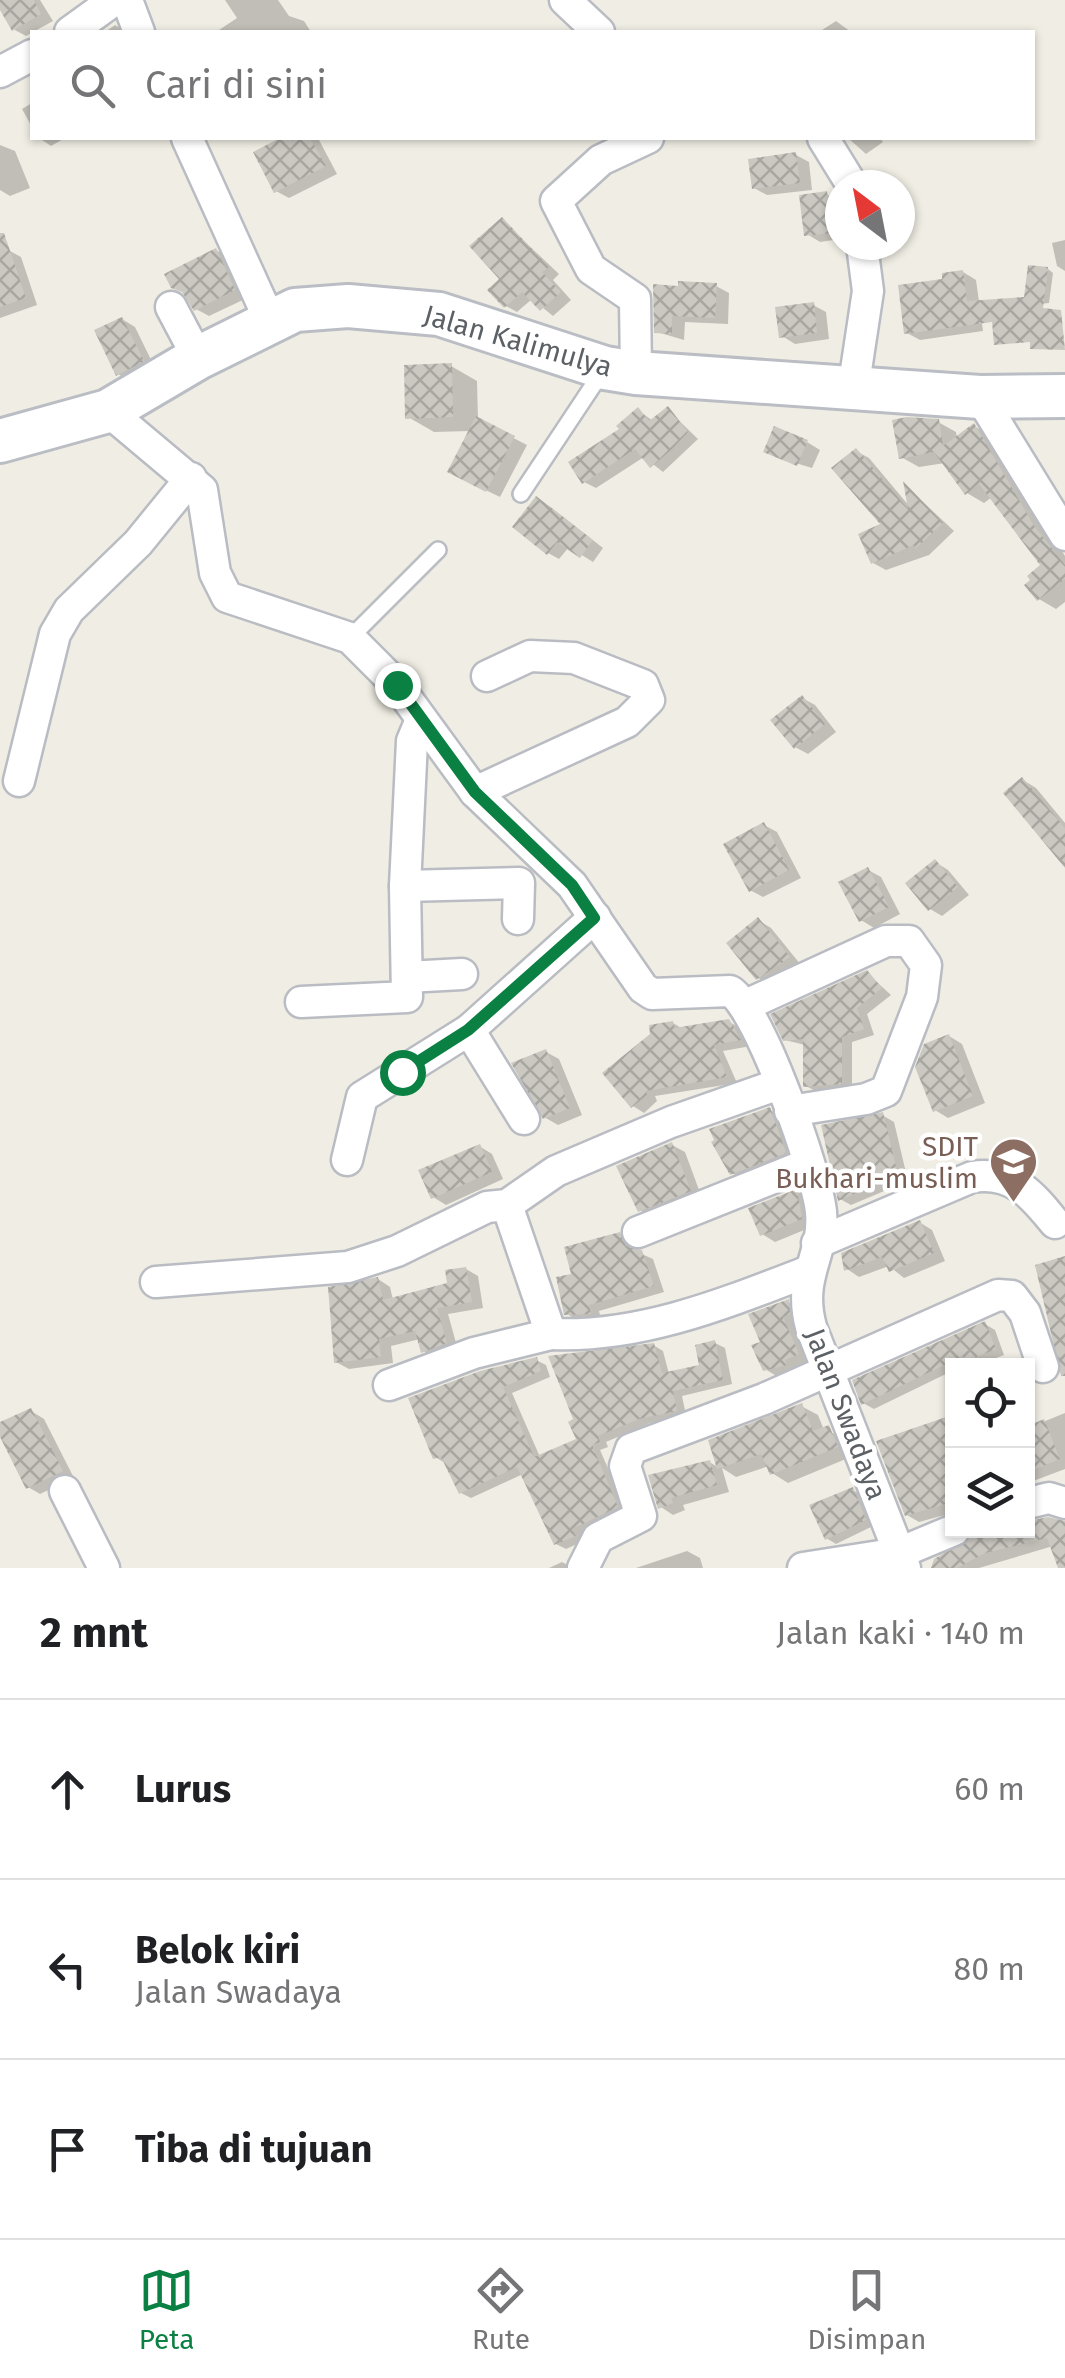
<!DOCTYPE html>
<html lang="id">
<meta charset="utf-8">
<style>
body{margin:0;font-family:"Fira Sans",sans-serif;background:#f6f6f6;color:#202124}
.controls{position:absolute;right:30px;bottom:30px;display:grid;overflow:hidden;border-radius:0px;box-shadow:0 2px 8px #0004}
.controls button{width:90px;height:90px;display:grid;place-items:center;padding:0;border:0;border-bottom:2px solid #e0e0e0;background:#fff;color:#202124;font:50px sans-serif}
.compass{position:absolute;left:825px;top:170px;width:90px;height:90px;border-radius:50%;background:#fff;box-shadow:0 2px 8px #0004;rotate:328deg}
.stop{position:absolute;width:30px;height:30px;margin:-22px;border:8px solid #0b8043;border-radius:50%;background:#fff}
.stop.end{background:#0b8043;border-color:#fff;box-shadow:0 2px 10px #0008}
.list{margin:0;padding:0;list-style:none}
h2{display:flex;justify-content:space-between;align-items:center;height:130px;margin:0;padding:0 40px;font-size:42px}
h2 small{font-size:32px;font-weight:400;color:#757577}
.list li{display:grid;grid-template-columns:65px 1fr auto;gap:30px;align-items:center;box-sizing:border-box;height:180px;padding:0 40px;border-top:2px solid #e0e0e0}
.list b{display:block;font-size:38px;white-space:nowrap}
.list p{margin:0;font-size:32px;white-space:nowrap;color:#757577}
.list em{font-size:32px;font-style:normal;color:#757577}
.icon{flex:none;width:55px;height:55px;fill:none;stroke:currentColor;stroke-width:2;stroke-linecap:round;stroke-linejoin:round}
.map{position:relative;flex:none;width:1065px;height:1568px;overflow:hidden}
.search{position:absolute;background:#fff;box-shadow:0 2px 8px #0004;left:30px;right:30px;top:30px;height:110px;display:flex;align-items:center;gap:25px;box-sizing:border-box;padding:0 35px;border-radius:0px;color:#757577;font-size:38px}
.sheet{height:670px;background:#fff}
nav{display:flex;justify-content:space-around;align-items:center;box-sizing:border-box;height:140px;border-top:2px solid #e0e0e0;background:#fff;font-size:28px;color:#757577}
nav a{display:grid;justify-items:center;gap:5px}
nav .on{color:#0b8043}
.map>svg:first-child{display:block}
</style>
<div class="map">
<svg width="1065" height="1568" viewBox="0 0 1065 1568">
<defs>
<pattern id="building-cross-hatch" width="8" height="8" patternUnits="userSpaceOnUse" patternTransform="scale(2.5)"><rect width="8" height="8" fill="#cbc8c1"/><path d="M0 0l8 8M0 8l8-8" fill="none" stroke="#a8a6a1"/></pattern>
</defs>
<rect width="100%" height="100%" fill="#f0eee4"/>
<g fill="#0003">
<path d="M0,0H40L53,21L26,36L13,29Z"/>
<path d="M225,0H278L289,16L304,21L311,32H216L237,18Z"/>
<path d="M836,21L851,32H819Z"/>
<path d="M115,25L127,32H105Z"/>
<path d="M32,103V127L22,109Z"/>
<path d="M39,138H65L51,146Z"/>
<path d="M286,138H318L337,174L289,198L276,191L256,153Z"/>
<path d="M848,138H880L883,142L866,154Z"/>
<path d="M0,145L15,151L30,188L10,196L0,190Z"/>
<path d="M796,155L809,162L812,190L767,195L754,188Z"/>
<path d="M826,194L839,201L840,239L820,242L807,234Z"/>
<path d="M502,220L559,274L553,280L571,300L553,316L532,299L517,312L506,306Z"/>
<path d="M1065,240V271L1057,266L1052,243Z"/>
<path d="M8,250L21,257L37,305L0,318V252Z"/>
<path d="M216,250L229,258L247,298L209,316L196,309Z"/>
<path d="M1048,269L1053,273L1049,303L1031,305Z"/>
<path d="M963,272L976,280L983,331L920,340L907,333L945,281Z"/>
<path d="M716,286L729,293L728,324L685,322L684,340L657,332L655,287Z"/>
<path d="M813,305L826,312L829,339L795,344L782,336Z"/>
<path d="M122,319L135,327L155,368L131,382L118,374Z"/>
<path d="M451,366L477,381L478,420L527,445L500,497L463,479L471,431L434,432L408,417Z"/>
<path d="M638,410L653,421L668,410L698,439L663,472L644,457L596,488L584,482Z"/>
<path d="M938,422L956,432L957,439L974,426L991,436L1065,556V602L1056,609L1039,599L1043,566L992,497L984,503L967,493L945,463L919,467L901,457Z"/>
<path d="M807,442L820,450L812,468L779,458Z"/>
<path d="M856,451L869,458L910,507L906,486L954,531L929,555L886,570L873,563L884,525Z"/>
<path d="M548,505L603,548L593,562L569,547L559,559L548,553Z"/>
<path d="M802,698L815,705L836,732L808,754L795,747Z"/>
<path d="M1023,780L1036,788L1065,823V864Z"/>
<path d="M764,825L777,832L801,878L763,897L750,890Z"/>
<path d="M935,862L948,870L969,895L942,916L930,909Z"/>
<path d="M868,870L881,877L900,914L874,928L861,920Z"/>
<path d="M758,920L771,928L801,965L771,985L758,978Z"/>
<path d="M867,973L891,995L867,1014L874,1035L852,1042V1089L817,1092L806,1086L805,1045L785,1040Z"/>
<path d="M729,1022L741,1028L751,1046L723,1051L737,1083L655,1096L657,1101L644,1113L633,1106L673,1023L683,1029Z"/>
<path d="M949,1036L962,1044L985,1103L948,1118L935,1110Z"/>
<path d="M546,1052L559,1059L582,1115L558,1125L544,1117Z"/>
<path d="M770,1110L782,1117L796,1159L744,1180L732,1173L717,1141Z"/>
<path d="M882,1115L894,1122L908,1181L851,1205L840,1199Z"/>
<path d="M672,1145L685,1152L702,1198L653,1218L640,1210Z"/>
<path d="M479,1146L492,1154L503,1179L446,1205L433,1197Z"/>
<path d="M797,1191L809,1199L814,1226L775,1242L762,1234Z"/>
<path d="M919,1222L932,1230L945,1261L904,1278L889,1266L859,1277L847,1269Z"/>
<path d="M619,1234L631,1241L635,1251L653,1259L664,1292L599,1311L601,1319L578,1320L567,1314L574,1275Z"/>
<path d="M466,1269L478,1276L483,1308L448,1314L458,1350L435,1358L423,1351L420,1339L391,1346L393,1363L349,1369L336,1362L378,1279L390,1287L393,1300L450,1285Z"/>
<path d="M788,1302L801,1309L802,1321L794,1324L811,1361L796,1368L798,1372L778,1377L765,1369L764,1343Z"/>
<path d="M985,1324L995,1330L1004,1355L978,1365L972,1362L952,1366V1371L874,1409L863,1403Z"/>
<path d="M715,1343L725,1348L732,1384L682,1396L686,1415L650,1423L606,1442L608,1447L600,1450L627,1512L581,1534L584,1541L566,1549L556,1544L523,1474L471,1498L461,1493L445,1463L435,1457L411,1399L536,1360L546,1365L550,1377L512,1393L540,1457L579,1440L653,1345L663,1351L669,1374L702,1367Z"/>
<path d="M801,1406L818,1415L824,1430L846,1438L853,1456L788,1483L772,1473L769,1466L736,1477L722,1468L729,1492L683,1505L685,1510L673,1515L661,1507L709,1462L720,1468L711,1441Z"/>
<path d="M31,1411L44,1419L74,1478L40,1494L28,1487L0,1432V1425Z"/>
<path d="M1065,1413V1469L1028,1483V1428Z"/>
<path d="M952,1417V1513L919,1522L907,1515L879,1443Z"/>
<path d="M853,1490L863,1496L875,1525L836,1544L826,1538Z"/>
<path d="M1048,1520L1065,1523V1562L1053,1546L979,1568H940L970,1544L973,1530H1028V1523Z"/>
<path d="M687,1551L700,1558L703,1568H636Z"/>
<path d="M562,1562L573,1568H549Z"/>
</g>
<g fill="url(#building-cross-hatch)">
<path d="M0,0H34L41,14L12,31L0,10Z"/>
<path d="M280,138H310L326,166L274,193L253,152Z"/>
<path d="M796,152L800,183L752,189L748,159Z"/>
<path d="M827,191L832,233L804,236L799,195Z"/>
<path d="M502,217L549,267L542,272L561,292L540,311L522,292L504,308L487,290L499,279L469,246Z"/>
<path d="M0,233H4L26,298L0,307Z"/>
<path d="M216,248L235,290L194,311L182,292L171,288L164,274Z"/>
<path d="M1028,265L1048,267L1043,308L1061,310L1065,350L1030,349V342L994,345L992,322L904,334L898,285L942,279V273L963,270L967,301L1024,297Z"/>
<path d="M678,281L717,283L715,318L672,316V334L654,333L653,284L678,286Z"/>
<path d="M814,302L817,333L779,338L775,307Z"/>
<path d="M122,317L144,361L116,376L94,330Z"/>
<path d="M452,363L453,417L405,419L404,365Z"/>
<path d="M668,406L688,432L672,449L650,468L635,449L582,484L568,462L619,429L616,426L638,407L649,421Z"/>
<path d="M476,416L515,436L486,492L447,472Z"/>
<path d="M907,417L939,419L943,446L974,423L1034,526L1065,565V579L1037,601L1024,585L1030,580L1027,576L1040,565L979,484L965,495L934,452L899,459L892,420Z"/>
<path d="M774,426L808,440L797,466L763,452Z"/>
<path d="M856,448L908,509L903,481L943,523L915,549L914,545L871,564L858,534L880,524L831,468Z"/>
<path d="M536,496L593,540L580,558L557,542L547,555L512,527Z"/>
<path d="M802,695L825,724L794,749L770,720Z"/>
<path d="M1022,777L1065,828V868L1003,793Z"/>
<path d="M764,822L789,870L749,892L723,844Z"/>
<path d="M935,859L958,887L928,911L905,883Z"/>
<path d="M868,867L889,907L859,922L838,882Z"/>
<path d="M758,917L790,957L756,980L726,943Z"/>
<path d="M867,970L882,988L857,1008L864,1029L842,1037V1084L803,1087V1039L783,1041L770,1014Z"/>
<path d="M729,1019L741,1040L714,1045L727,1077L646,1091L647,1095L631,1108L602,1073L650,1034L649,1025L673,1021L674,1028Z"/>
<path d="M949,1034L973,1096L933,1112L915,1067L924,1044Z"/>
<path d="M546,1049L570,1108L543,1119L511,1063Z"/>
<path d="M770,1107L786,1153L730,1175L711,1142L714,1140L709,1129Z"/>
<path d="M883,1112L898,1175L838,1201L821,1125Z"/>
<path d="M672,1142L691,1191L638,1212L616,1166Z"/>
<path d="M480,1144L492,1172L431,1199L418,1170Z"/>
<path d="M797,1189L802,1219L760,1236L748,1208Z"/>
<path d="M920,1220L934,1253L889,1272L882,1257L844,1271L841,1253Z"/>
<path d="M620,1232L626,1246L642,1250L654,1286L589,1305L591,1314L564,1315L556,1277L571,1274L564,1247Z"/>
<path d="M1065,1256V1376H1061L1035,1265Z"/>
<path d="M466,1267L472,1302L437,1308L447,1343L421,1353L415,1331L379,1339L381,1357L334,1363L328,1287L378,1277L383,1300L447,1283L445,1270Z"/>
<path d="M789,1299L790,1314L783,1317L799,1354L785,1360L787,1365L763,1371L751,1345L760,1342L748,1314Z"/>
<path d="M985,1321L996,1349L966,1361L963,1356L861,1405L852,1380Z"/>
<path d="M715,1340L723,1380L673,1391L677,1411L639,1419L598,1436L600,1442L592,1445L618,1507L572,1529L576,1536L554,1545L517,1467L459,1494L441,1457L433,1459L408,1398L480,1371L537,1357L541,1371L503,1387L534,1457L576,1439L568,1422L573,1419L548,1356L654,1343L662,1373L699,1365L695,1345Z"/>
<path d="M802,1403L813,1431L829,1425L838,1447L770,1475L761,1454L717,1469L708,1440Z"/>
<path d="M31,1408L63,1471L26,1489L0,1437V1422Z"/>
<path d="M952,1415V1447L945,1449L952,1470V1502L905,1516L876,1441Z"/>
<path d="M1044,1419L1060,1459L1028,1472V1426Z"/>
<path d="M710,1460L717,1485L671,1498L673,1503L658,1509L648,1475Z"/>
<path d="M853,1487L866,1520L825,1540L809,1505Z"/>
<path d="M1048,1517L1065,1521V1568H1058L1047,1538L985,1553L957,1568H931L934,1559L984,1530H1028V1521Z"/>
</g>
<g fill="none" stroke-linecap="round" stroke-linejoin="round">
<defs>
<g id="lane">
<path d="M521,494L602,372"/>
<path d="M350,638L438,550"/>
</g>
<g id="street">
<path d="M127,0L139,32"/>
<path d="M565,0L599,32"/>
<path d="M70,32L114,0"/>
<path d="M0,72L32,55"/>
<path d="M187,138L270,321"/>
<path d="M823,138L852,185"/>
<path d="M171,307L198,358"/>
<path d="M636,373L635,299L591,269L556,201L601,160L648,138"/>
<path d="M853,390L868,291L862,245"/>
<path d="M980,397L1065,535"/>
<path d="M108,411L202,490L215,573L227,597L350,638L397,685L475,792L572,885L643,988L652,994L730,991C759,1007 818,1176 821,1212C825,1256 797,1275 811,1327L905,1568"/>
<path d="M19,781L55,634L69,610L138,543L191,478"/>
<path d="M475,792L627,722L649,700L643,685L574,658L530,656L487,676"/>
<path d="M405,886L519,883L518,919"/>
<path d="M407,977L462,974"/>
<path d="M301,1002L407,997L405,886L412,741L420,722"/>
<path d="M746,1005L886,941H909L926,965L922,997L886,1091L866,1099L790,1111"/>
<path d="M469,1030L524,1119"/>
<path d="M347,1160L362,1097L469,1030L595,917"/>
<path d="M507,1205L551,1334C641,1338 726,1303 809,1271"/>
<path d="M638,1232L808,1164"/>
<path d="M817,1243L972,1177C1012,1171 1031,1193 1055,1223"/>
<path d="M156,1282L348,1267L397,1251L487,1207L507,1205L556,1171L671,1122L779,1084"/>
<path d="M389,1385L474,1353L551,1334"/>
<path d="M65,1491L104,1568"/>
<path d="M1028,1503L1049,1498L1065,1503"/>
<path d="M583,1568L598,1538L641,1516L625,1466L631,1449L764,1399L998,1295L1012,1296L1025,1313L1043,1367"/>
<path d="M803,1568L899,1553L954,1530"/>
</g>
<path id="secondary" d="M0,441L108,411L198,358L295,310L348,306L439,314L605,368L636,373L980,397L1065,396"/>
</defs>
<use href="#lane" stroke="#b9bcc2" stroke-width="20"/>
<use href="#street" stroke="#b9bcc2" stroke-width="35"/>
<use href="#secondary" stroke="#babec4" stroke-width="48"/>
<use href="#lane" stroke="#fff" stroke-width="15"/>
<use href="#street" stroke="#fff" stroke-width="30"/>
<use href="#secondary" stroke="#fff" stroke-width="42"/>
</g>
<g fill="none" stroke-linecap="round" stroke-linejoin="round">
<path stroke="#0b8043" stroke-width="12" d="M397,685L475,792L572,885L594,918L468,1030L402,1072"/>
</g>
<defs>
<symbol id="school-pin" viewBox="-11 -11 22 30"><path d="M0 17L-7.5 6A9.5 9.5 0 1 1 7.5 6Z" fill="#8d6e63" stroke="#fff"/><path d="M0-5L7-2L0 1L-7-2ZM-4 1L0 2.5L4 1V4Q0 6-4 4Z" fill="#fff"/></symbol>
</defs>
<g fill-rule="evenodd">
<use href="#school-pin" x="986" y="1134" width="55" height="75"/>
</g>
<g text-anchor="middle" dominant-baseline="central" stroke-width="9" stroke-linejoin="round" paint-order="stroke">
<g font-size="28" fill="#5c6166" stroke="#fff">
<text transform="translate(518 341) rotate(16)">Jalan Kalimulya</text>
<text transform="translate(846 1414) rotate(69)">Jalan Swadaya</text>
</g>
<g font-size="28" fill="#785e54" stroke="#fff" text-anchor="end">
<text x="978" y="1146">SDIT<tspan x="978" dy="32">Bukhari-muslim</tspan></text>
</g>
</g>
</svg>
<div class="controls">
<button><svg class="icon" aria-label="locate" viewBox="0 0 24 24"><circle cx="12" cy="12" r="6"/><path d="M12 2v4M12 18v4M2 12h4M18 12h4"/></svg></button>
<button><svg class="icon" aria-label="layers" viewBox="0 0 24 24"><path d="M12 4l9 5-9 5-9-5zM3 14l9 5 9-5"/></svg></button>
</div>
<svg class="compass" viewBox="-18 -18 36 36"><path d="M0-13l5 13h-10z" fill="#e53935"/><path d="M0 13l5-13h-10z" fill="#757577"/></svg>
<div class="stop" style="left:402px;top:1072px"></div>
<div class="stop end" style="left:397px;top:685px"></div>
<div class="search"><svg class="icon" aria-label="search" viewBox="0 0 24 24"><circle cx="10" cy="10" r="6"/><path d="M15 15l6 6"/></svg>Cari di sini</div>
</div>
<section class="sheet">
<h2>2 mnt<small>Jalan kaki · 140 m</small></h2>
<ul class="list">
<li><svg class="icon" aria-label="ahead" viewBox="0 0 24 24"><path d="M12 20V5M6 11l6-6 6 6"/></svg><div><b>Lurus</b></div><em>60 m</em></li>
<li><svg class="icon" aria-label="left" viewBox="0 0 24 24"><path d="M17 20v-9H6M10 6l-5 5 5 5"/></svg><div><b>Belok kiri</b><p>Jalan Swadaya</p></div><em>80 m</em></li>
<li><svg class="icon" aria-label="arrive" viewBox="0 0 24 24"><path d="M6 21V4h12l-3 4 3 4H6"/></svg><div><b>Tiba di tujuan</b></div></li>
</ul>
</section>
<nav>
<a class="on"><svg class="icon" aria-label="map" viewBox="0 0 24 24"><path d="M3 6l6-2 6 2 6-2v14l-6 2-6-2-6 2zM9 4v14M15 6v14"/></svg>Peta</a>
<a><svg class="icon" aria-label="directions" viewBox="0 0 24 24"><path d="M12 3l9 9-9 9-9-9zM9 14v-3h6M13 9l2 2-2 2"/></svg>Rute</a>
<a><svg class="icon" aria-label="saved" viewBox="0 0 24 24"><path d="M7 4h10v16l-5-4-5 4z"/></svg>Disimpan</a>
</nav>
